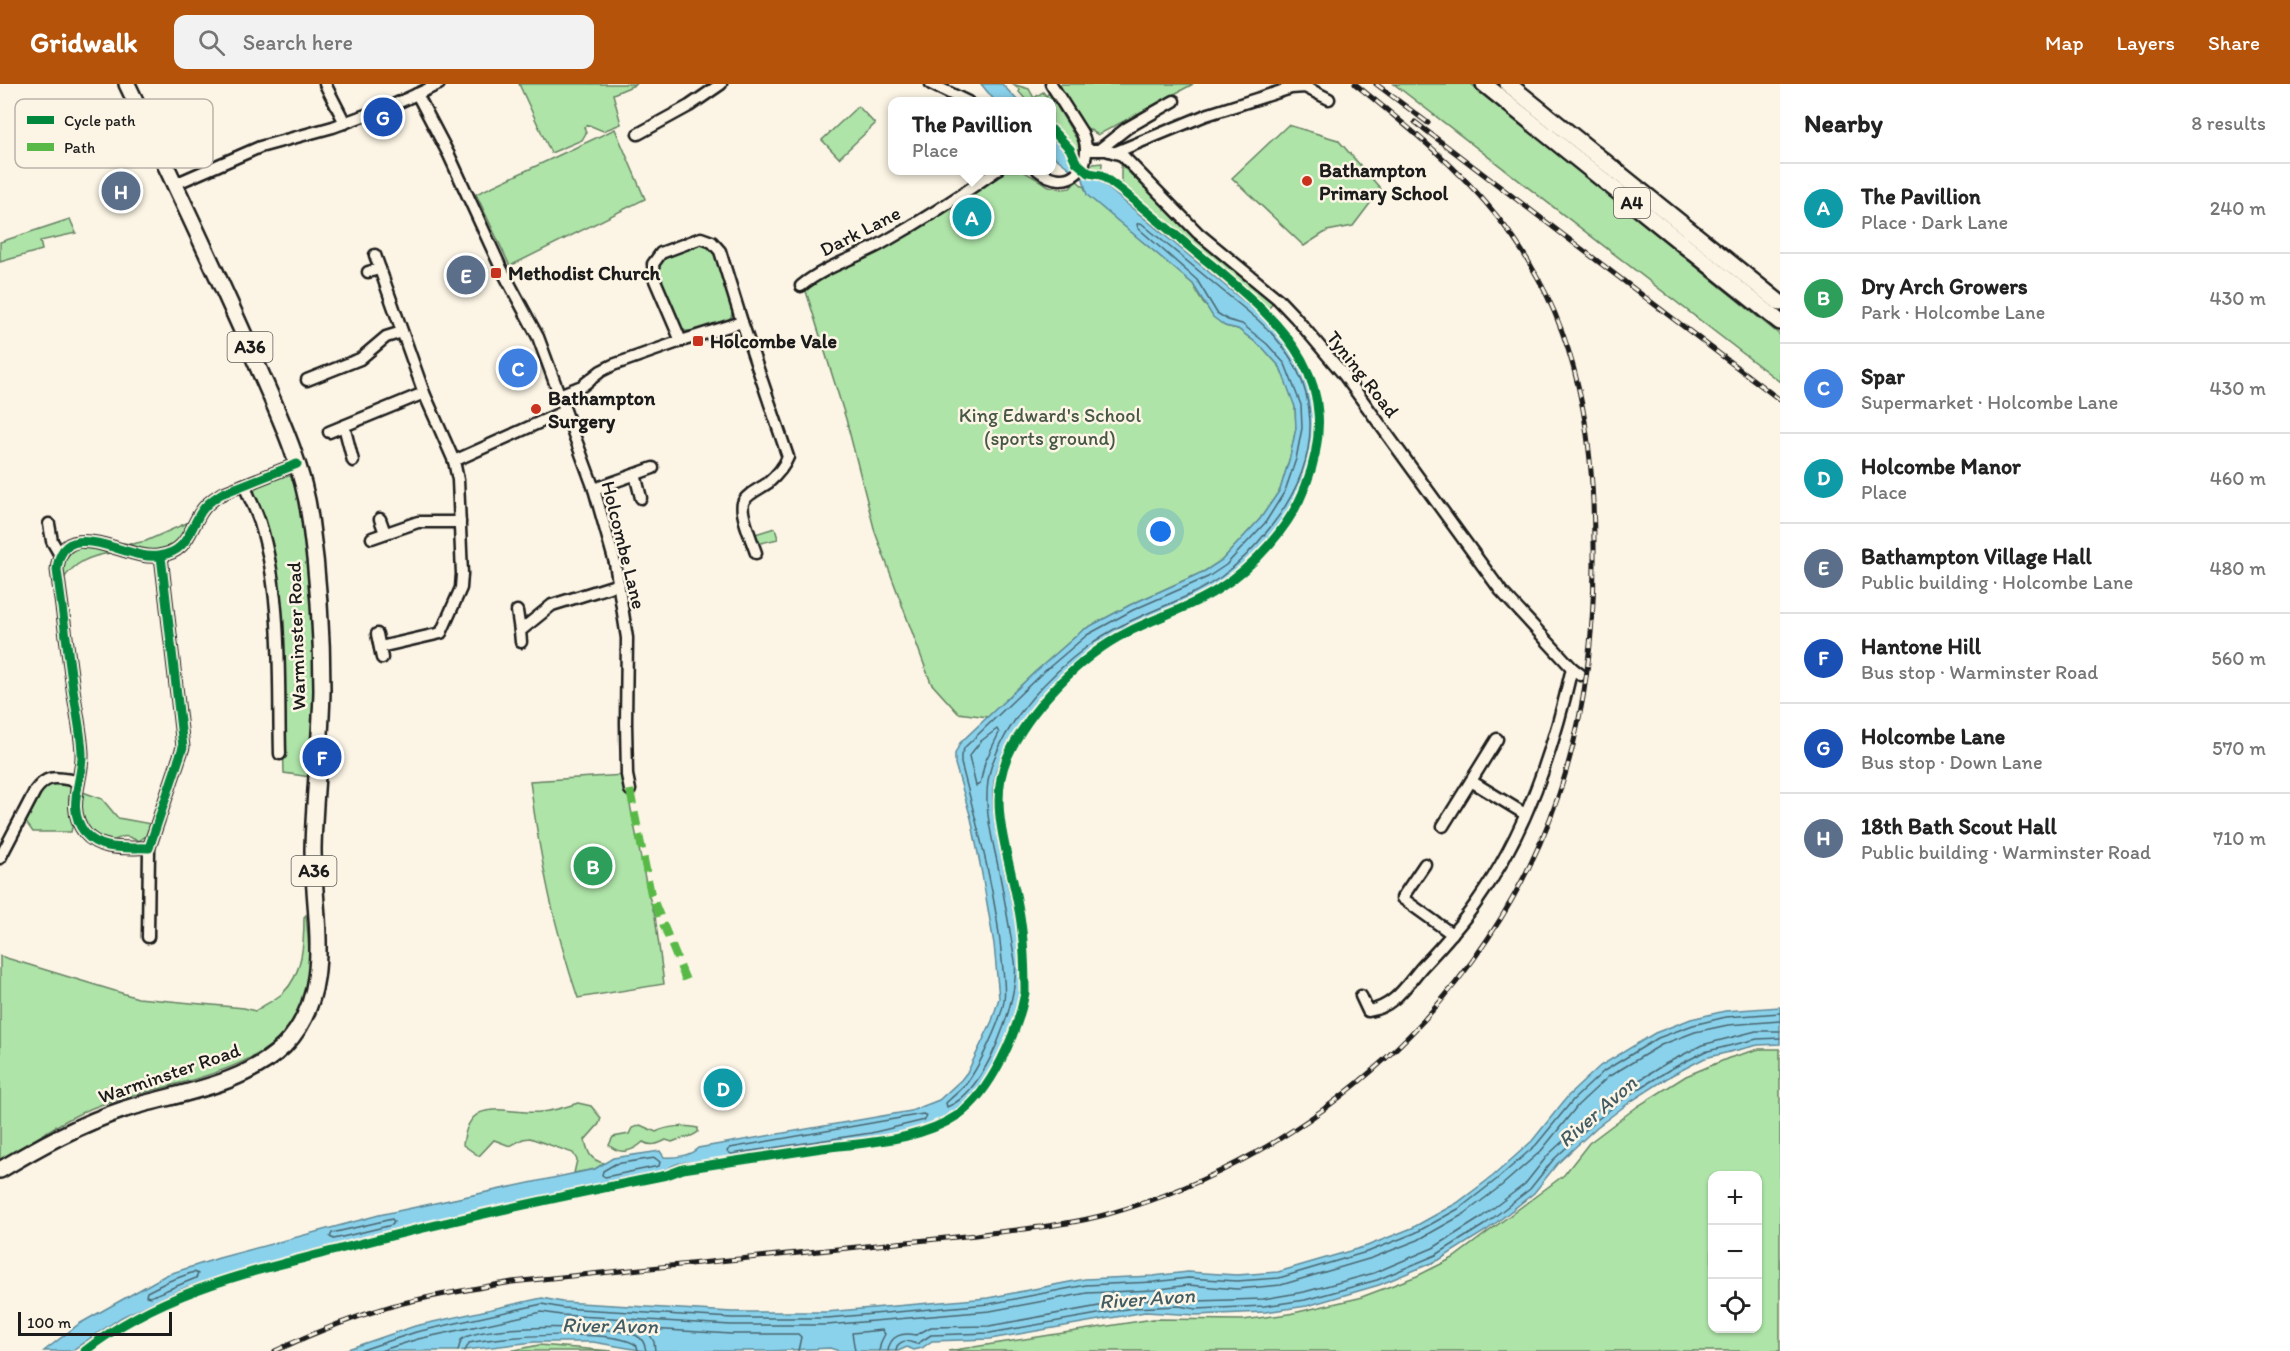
<!DOCTYPE html>
<meta charset="utf-8">
<style>
body{margin:0;font-family:Itim,sans-serif;background:#f2f2f2;color:#222}
.controls{position:absolute;right:18px;bottom:18px;display:grid;overflow:hidden;border-radius:12px;box-shadow:0 2px 4px #0004}
.controls button{width:54px;height:54px;display:grid;place-items:center;padding:0;border:0;border-bottom:2px solid #e0e0e0;background:#fff;color:#222;font:30px sans-serif}
.scale{position:absolute;left:18px;bottom:15px;width:154px;box-sizing:border-box;padding-left:6px;border:3px solid #1c1c1c;border-top:0;font-size:16px;line-height:21px;white-space:nowrap;color:#1c1c1c;-webkit-text-stroke:4px #fcf5e5;paint-order:stroke}
.you{position:absolute;left:1161px;top:448px;width:21px;height:21px;margin:-15px;border:4px solid #fff;border-radius:50%;background:#1a73e8;box-shadow:0 0 0 9px #1a73e833}
.badge{display:grid;place-items:center;width:39px;height:39px;border-radius:50%;background:#b45309;color:#fff;font-size:20px;font-weight:700}
.pin{position:absolute;translate:-50% -50%;border:3px solid #fff;box-shadow:0 2px 6px #0006}
.popup{position:absolute;left:888px;top:13px;width:168px;height:78px;box-sizing:border-box;display:grid;place-content:center;border-radius:12px;background:#fff;filter:drop-shadow(0 2px 4px #0005);font-size:20px;white-space:nowrap;color:#767676}
.popup b{font-size:22px;color:#222}
.popup::after{content:'';position:absolute;left:50%;top:100%;margin-left:-12px;border:12px solid transparent;border-top-color:#fff}
.list{margin:0;padding:0;list-style:none}
h2{display:flex;justify-content:space-between;align-items:center;height:78px;margin:0;padding:0 24px;font-size:26px}
h2 small{font-size:20px;font-weight:400;color:#767676}
.list li{display:grid;grid-template-columns:39px 1fr auto;gap:18px;align-items:center;box-sizing:border-box;height:90px;padding:0 24px;border-top:2px solid #e0e0e0}
.list b{display:block;font-size:22px;white-space:nowrap}
.list p{margin:0;font-size:20px;white-space:nowrap;color:#767676}
.list em{font-size:20px;font-style:normal;color:#767676}
.icon{flex:none;width:33px;height:33px;fill:none;stroke:currentColor;stroke-width:2;stroke-linecap:round;stroke-linejoin:round}
.map{position:relative;flex:none;width:1780px;height:1267px;overflow:hidden}
header{display:flex;align-items:center;gap:36px;box-sizing:border-box;height:84px;padding:0 30px;background:#b45309;color:#fff}
header strong{font-size:28px}
nav{display:flex;gap:33px;margin-inline-start:auto;font-size:21px}
.search{width:420px;height:54px;background:#f2f2f2;display:flex;align-items:center;gap:15px;box-sizing:border-box;padding:0 21px;border-radius:12px;color:#767676;font-size:22px}
main{display:flex}
aside{flex:1;background:#fff}
.map>svg:first-child{display:block}
</style>
<header>
<strong>Gridwalk</strong>
<div class="search"><svg class="icon" aria-label="search" viewBox="0 0 24 24"><circle cx="10" cy="10" r="6"/><path d="M15 15l6 6"/></svg>Search here</div>
<nav><a>Map</a><a>Layers</a><a>Share</a></nav>
</header>
<main>
<div class="map">
<svg width="1780" height="1267" viewBox="0 0 1780 1267">
<rect width="100%" height="100%" fill="#fcf5e5"/>
<filter id="ink" filterUnits="userSpaceOnUse"><feTurbulence type="fractalNoise" baseFrequency=".0167" numOctaves="2"/><feDisplacementMap in="SourceGraphic" scale="12" xChannelSelector="R" yChannelSelector="G"/><feConvolveMatrix kernelMatrix="1 2 1 2 8 2 1 2 1" color-interpolation-filters="sRGB"/></filter>
<g filter="url(#ink)">
<g fill="#aee4a8" stroke="#658062" stroke-width="1.5" fill-rule="evenodd">
<path d="M519,0H637L613,10L621,40L603,47L589,41L584,43L586,49L582,56L551,69Z"/>
<path d="M1012,0L1029,5L1034,14L1043,8L1046,12L1049,9L1079,59L1081,68L1078,78L1072,66L1052,44V18L1027,17L1019,8L1020,6Z"/>
<path d="M1058,0H1193L1098,51L1084,42Z"/>
<path d="M1394,0H1471L1780,251V298Z"/>
<path d="M858,22L875,40L839,74L822,56Z"/>
<path d="M1288,41L1338,56L1381,105L1353,142L1327,147L1304,162L1232,94Z"/>
<path d="M615,45L645,115L510,182L476,110Z"/>
<path d="M1102,79L1101,92L1122,110L1125,105L1121,96V81L1215,171L1271,214L1272,220L1264,231L1096,94L1093,88L1087,86L1093,80Z"/>
<path d="M1000,87H1023L1049,102L1062,105L1070,104L1077,97L1084,103L1088,111L1193,200L1203,219L1225,242L1238,245L1263,264L1280,283L1291,309L1295,323L1296,344L1290,373L1280,406L1260,435L1222,476L1205,487L1130,521L1083,546L1035,588L988,633L958,629L931,599L875,448L846,335L805,204L880,163Z"/>
<path d="M70,135L76,149L40,157L42,166L0,178V158Z"/>
<path d="M702,159L710,160L716,169L733,226L731,233L727,237L693,247H685L679,242L658,193L657,182L664,173Z"/>
<path d="M281,392H290L296,401L302,431L312,528L316,622L310,693L284,689L280,533L253,411C256,398 270,396 281,392Z"/>
<path d="M191,437C187,453 170,469 153,470C143,471 122,461 111,458L132,460L146,457Z"/>
<path d="M775,444L778,455L757,460L752,451Z"/>
<path d="M88,462L110,469C91,472 74,478 63,496L59,493C64,475 68,464 88,462Z"/>
<path d="M624,691L648,809L655,832L664,900L578,914C554,844 539,771 530,697Z"/>
<path d="M54,697L70,702C71,708 69,711 69,717C68,731 76,732 71,748H33L25,737L40,707Z"/>
<path d="M80,707L102,715L118,734L151,740L147,751L139,757C124,751 126,751 111,758C82,754 80,730 80,707Z"/>
<path d="M306,831C309,862 313,893 302,922C278,989 161,1000 103,1020C65,1033 33,1057 0,1079V872L138,914L244,924L255,927C264,921 275,916 283,909C303,890 304,858 304,833Z"/>
<path d="M1759,965H1780V1267H948L1153,1235L1243,1236L1289,1230L1359,1214L1417,1192L1453,1174L1564,1091L1589,1059L1638,1022L1686,992L1729,974ZM1712,1092H1758V1244H1712Z"/>
<path d="M578,1019L591,1022L601,1034L599,1040L585,1056C588,1069 590,1076 604,1079L595,1085L574,1089L577,1076L573,1069L530,1054L523,1055L510,1062L494,1056L479,1072L463,1061C469,1009 505,1031 541,1028C553,1027 566,1023 578,1019Z"/>
<path d="M640,1041L656,1048C667,1042 685,1041 698,1044V1048C690,1055 682,1053 672,1058L666,1056C658,1060 651,1063 643,1058C633,1067 620,1072 609,1061L613,1053L629,1050L632,1044Z"/>
<path d="M539,1261L612,1267H510Z"/>
</g>
<g fill="#8ad2eb" stroke="#5e8998" stroke-width="1.5">
<path d="M981,0H1002L1018,17H995Z"/>
<path d="M1052,52C1065,67 1077,88 1096,94L1276,244C1294,266 1309,288 1315,315C1329,382 1277,460 1224,497C1193,519 1156,530 1122,547C1074,571 1017,631 998,681C987,713 996,744 1002,775C1010,813 1021,853 1023,891C1017,934 995,998 959,1024C915,1056 853,1058 801,1065C769,1069 738,1075 706,1080C687,1077 679,1076 662,1088L423,1140L309,1167L212,1195L182,1205L122,1233L71,1267H44L79,1240L166,1191L219,1174L379,1131L595,1085L613,1074L660,1067L664,1073C675,1074 690,1072 698,1064L911,1027L939,1016L961,996L968,987L992,937L999,914L994,860L982,790L971,734L955,680V670L960,659L1035,588L1083,546L1130,521L1205,487L1222,476L1260,435L1280,406L1290,373L1296,344L1295,323L1280,283L1263,264L1238,245L1225,242L1213,233L1193,200L1087,111L1083,95L1052,71Z"/>
<path d="M1780,923V960L1758,961L1705,974L1672,991L1630,1018L1597,1043L1557,1080L1534,1109L1487,1146L1439,1176L1379,1201L1307,1222L1265,1228L1196,1231L1145,1228L990,1255L932,1257L922,1264L914,1266L907,1263L898,1267H839L830,1264L771,1267H645L593,1258H534L457,1267H342L415,1242L542,1214L562,1218L732,1228H826L988,1214L1085,1195L1153,1192L1188,1188L1237,1191L1278,1188L1367,1162L1412,1144L1457,1119L1493,1092L1532,1057L1568,1012L1600,982L1655,949L1691,935L1725,927Z"/>
</g>
<g fill="none" stroke-linecap="round" stroke-linejoin="round">
<g stroke="#48656f" stroke-width="1.5">
<path d="M1141,139L1258,236C1326,297 1325,375 1269,445C1255,463 1240,479 1221,493C1180,521 1129,531 1088,562C1049,591 1009,633 992,680C980,716 992,752 999,787C1005,817 1010,847 1015,877C1020,915 985,1010 947,1023L946,1019C952,1013 960,1007 966,1000C978,985 1001,937 1004,917C1006,904 1003,889 1002,876C996,809 978,744 961,679V671L965,663L1039,592L1087,551L1133,526L1208,493L1226,481L1265,439L1285,407L1296,375L1302,344L1301,321L1285,280L1267,260L1242,240L1228,236L1217,229L1197,196L1138,144L1137,140Z"/>
<path d="M997,645L999,649L985,678L980,700L976,702L969,672L981,657Z"/>
<path d="M923,1030L927,1032L925,1036L871,1049L731,1070L727,1067L730,1064Z"/>
<path d="M655,1074L660,1078L659,1082L605,1093L602,1091L603,1087L615,1080Z"/>
<path d="M392,1135L394,1138L392,1141L334,1155L330,1153L332,1149Z"/>
<path d="M194,1188L198,1190L196,1194L150,1213L146,1212L147,1208L169,1197Z"/>
<path d="M359,1267L416,1248L542,1220L562,1224L732,1234H827L989,1220L1086,1201L1154,1198L1188,1194L1237,1197L1279,1194L1370,1167L1415,1149L1460,1124L1496,1096L1536,1061L1573,1016L1604,987L1658,954L1693,941L1726,933L1780,929"/>
<path d="M380,1267L418,1255L542,1228L561,1231L731,1241H827L990,1227L1087,1209L1154,1206L1188,1201L1237,1205L1281,1201L1372,1174L1418,1156L1464,1130L1501,1102L1541,1067L1578,1021L1608,993L1661,961L1695,948L1728,941L1780,937"/>
<path d="M458,1267L461,1256C479,1239 613,1241 637,1252C643,1255 645,1260 646,1267"/>
<path d="M465,1267L469,1259C497,1252 617,1244 637,1262L638,1267"/>
<path d="M655,1267L654,1258L649,1249L651,1245L731,1250H798L801,1253L798,1267"/>
<path d="M855,1267L852,1249L882,1246L885,1250L881,1258L879,1267"/>
<path d="M888,1267C890,1251 903,1248 916,1251L931,1243L989,1242L1132,1216L1179,1215L1196,1217L1263,1215L1304,1208L1374,1189L1433,1164L1479,1135L1525,1100L1548,1071L1589,1033L1622,1007L1665,980L1702,961L1756,947H1780"/>
<path d="M896,1267L897,1262C904,1254 909,1258 917,1260L931,1251L990,1249L1132,1224L1179,1222L1196,1225L1264,1222L1305,1216L1377,1196L1436,1171L1484,1141L1530,1105L1553,1076L1593,1039L1626,1013L1669,986L1704,968L1757,955L1780,954"/>
</g>
<defs>
<g id="minor">
<path d="M325,0L345,39"/>
<path d="M931,0L968,18"/>
<path d="M417,10L449,71L501,184L538,253L594,405L615,479L627,554L626,639L627,691L630,706"/>
<path d="M638,50L689,22L721,0"/>
<path d="M1088,66H1106L1122,71L1198,149L1278,215L1295,233L1344,291L1501,507L1572,584L1581,591"/>
<path d="M1099,66L1127,44L1174,17"/>
<path d="M1116,68L1206,31L1291,4L1305,3L1329,15"/>
<path d="M1038,86C1068,110 1097,82 1082,49L1051,0"/>
<path d="M175,100L260,63L333,43L393,21L439,0"/>
<path d="M701,154L712,158L720,167L742,238L681,257L654,194L653,180L661,169Z"/>
<path d="M375,171L424,309L454,377L565,327"/>
<path d="M368,188L380,185"/>
<path d="M801,202C824,183 853,175 879,161C920,138 959,113 997,86"/>
<path d="M742,238L788,373C784,383 776,392 768,399C761,404 745,411 743,419C740,430 752,457 756,469"/>
<path d="M307,296L360,275L386,253L402,248"/>
<path d="M559,311L582,302L601,287L613,281L681,257"/>
<path d="M344,342L353,377"/>
<path d="M329,348L424,309"/>
<path d="M635,390L641,414"/>
<path d="M244,401C249,413 256,426 260,439C283,513 278,594 280,670"/>
<path d="M594,405L653,384"/>
<path d="M380,435L385,449"/>
<path d="M49,440L52,457L60,471"/>
<path d="M372,454L418,438H460"/>
<path d="M161,472L183,663L149,764C127,763 101,768 85,749C65,724 83,697 82,669C81,648 76,626 73,605C68,565 62,526 57,486C62,428 127,477 158,472C187,468 188,449 201,428C206,420 213,415 221,410L297,380"/>
<path d="M517,527L520,547"/>
<path d="M377,550L382,574"/>
<path d="M521,558L520,547L552,521L619,500"/>
<path d="M380,563L441,549L461,504L462,490L458,396L454,377"/>
<path d="M1471,697L1525,730"/>
<path d="M1443,742L1497,655"/>
<path d="M0,774L35,707C48,689 57,694 77,697"/>
<path d="M1425,780L1402,814L1452,850"/>
<path d="M148,853L149,764"/>
<path d="M1361,912L1368,927C1395,923 1407,900 1423,882C1442,862 1460,842 1476,819C1526,749 1553,667 1572,584"/>
</g>
<g id="highway">
<path d="M1484,0L1780,238"/>
<path d="M1508,0L1780,219"/>
<path d="M0,1086C40,1062 80,1040 125,1025C177,1009 243,1002 284,962C336,909 313,831 313,765C314,712 321,659 322,606C322,549 318,490 310,434C303,382 279,331 258,283C217,188 172,94 127,0"/>
</g>
</defs>
<use href="#minor" stroke="#1c1c1c" stroke-width="15"/>
<use href="#highway" stroke="#1c1c1c" stroke-width="20"/>
<use href="#minor" stroke="#fcf5e5" stroke-width="10"/>
<use href="#highway" stroke="#fcf5e5" stroke-width="15"/>
<defs>
<g id="rail">
<path d="M1376,0L1428,39"/>
<path d="M1415,38L1780,316"/>
<path d="M275,1267C313,1249 353,1233 395,1221C433,1211 472,1205 512,1198L976,1151C1020,1145 1065,1142 1108,1130C1314,1072 1490,915 1559,710C1584,635 1594,556 1594,477C1595,374 1584,270 1530,180C1486,105 1422,54 1355,0"/>
</g>
</defs>
<use href="#rail" stroke="#1c1c1c" stroke-width="5"/>
<use href="#rail" stroke="#fcf5e5" stroke-width="3" stroke-dasharray="9" stroke-linecap="butt"/>
<path stroke="#58b947" stroke-width="8" stroke-dasharray="15 8" stroke-linecap="butt" d="M630,706L651,810L687,899"/>
<defs>
<g id="cycleway">
<path d="M161,472L183,663L149,764C127,763 101,768 85,749C65,724 83,697 82,669C81,648 76,626 73,605C68,565 62,526 57,486C62,428 127,477 158,472C187,468 188,449 201,428C206,420 213,415 221,410L297,380"/>
<path d="M85,1267C159,1208 250,1188 340,1165C448,1136 558,1113 667,1091L683,1085C729,1078 776,1071 822,1064C868,1058 919,1057 958,1031C991,1009 1018,947 1025,909C1025,880 1024,850 1018,821C1010,774 987,721 1007,674C1028,626 1081,571 1128,548C1157,533 1189,524 1217,506C1254,483 1291,442 1306,401C1345,297 1287,244 1213,182C1182,157 1152,131 1121,106L1101,91L1089,89L1076,78L1070,65L1052,46"/>
</g>
</defs>
<use href="#cycleway" stroke="#fcf5e5" stroke-width="13"/>
<use href="#cycleway" stroke="#00873e" stroke-width="9"/>
</g>
</g>
<g fill="#c8321e" stroke="#fcf5e5" stroke-width="2">
<circle cx="1307" cy="97" r="6"/>
<rect x="490" y="183" width="12" height="12" rx="3"/>
<rect x="692" y="251" width="12" height="12" rx="3"/>
<circle cx="536" cy="325" r="6"/>
</g>
<g text-anchor="middle" dominant-baseline="central" stroke-width="5" stroke-linejoin="round" paint-order="stroke">
<g fill="#fcf5e5" stroke="#5f5d58" stroke-width="1.5">
<rect x="1614" y="104" width="36" height="30" rx="4.5"/>
<rect x="227.5" y="248" width="45" height="30" rx="4.5"/>
<rect x="291.5" y="772" width="45" height="30" rx="4.5"/>
</g>
<g font-size="18" font-weight="bold" fill="#1c1c1c">
<text x="1632" y="119">A4</text>
<text x="250" y="263">A36</text>
<text x="314" y="787">A36</text>
</g>
<g font-size="20" font-weight="bold" fill="#1c1c1c" stroke="#fcf5e5" text-anchor="start">
<text x="1319" y="86">Bathampton<tspan x="1319" dy="23">Primary School</tspan></text>
<text x="508" y="189">Methodist Church</text>
<text x="710" y="257">Holcombe Vale</text>
<text x="548" y="314">Bathampton<tspan x="548" dy="23">Surgery</tspan></text>
</g>
<g font-size="20" fill="#1c1c1c" stroke="#fcf5e5">
<text transform="translate(860 147) rotate(-27)">Dark Lane</text>
<text transform="translate(1363 290) rotate(52)">Tyning Road</text>
<text transform="translate(624 461) rotate(76)">Holcombe Lane</text>
<text transform="translate(296 552) rotate(-92)">Warminster Road</text>
<text transform="translate(169 989) rotate(-19)">Warminster Road</text>
</g>
<g font-size="20" fill="#485846" stroke="#fcf5e5">
<text x="1050" y="331">King Edward's School<tspan x="1050" dy="23">(sports ground)</tspan></text>
</g>
<g font-size="21" font-style="italic" fill="#425c64" stroke="#fcf5e5">
<text transform="translate(1597 1027) rotate(-41)">River Avon</text>
<text transform="translate(1147 1214) rotate(-4)">River Avon</text>
<text transform="translate(610 1241) rotate(1)">River Avon</text>
</g>
</g>
<rect x="15" y="15" width="198" height="69" rx="9" fill="#fcf5e5" stroke="#b9b4a9" stroke-width="1.5"/>
<rect x="27" y="32" width="27" height="8" fill="#00873e"/>
<rect x="27" y="59" width="27" height="8" fill="#58b947"/>
<g font-size="16" fill="#1c1c1c">
<text x="64" y="42">Cycle path</text>
<text x="64" y="69">Path</text>
</g>
</svg>
<div class="controls">
<button>+</button>
<button>−</button>
<button><svg class="icon" aria-label="locate" viewBox="0 0 24 24"><circle cx="12" cy="12" r="6"/><path d="M12 2v4M12 18v4M2 12h4M18 12h4"/></svg></button>
</div>
<div class="scale">100 m</div>
<div class="you"></div>
<div class="pin badge" style="left:972px;top:133px;background:#0f9aa8">A</div>
<div class="popup"><b>The Pavillion</b>Place</div>
<div class="pin badge" style="left:593px;top:782px;background:#2e9e5b">B</div>
<div class="pin badge" style="left:518px;top:284px;background:#3f7fe0">C</div>
<div class="pin badge" style="left:723px;top:1004px;background:#0f9aa8">D</div>
<div class="pin badge" style="left:466px;top:191px;background:#5c6f8a">E</div>
<div class="pin badge" style="left:322px;top:673px;background:#1a4fb4">F</div>
<div class="pin badge" style="left:383px;top:33px;background:#1a4fb4">G</div>
<div class="pin badge" style="left:121px;top:107px;background:#5c6f8a">H</div>
</div>
<aside>
<h2>Nearby<small>8 results</small></h2>
<ul class="list">
<li><span class="badge" style="background:#0f9aa8">A</span><div><b>The Pavillion</b><p>Place · Dark Lane</p></div><em>240 m</em></li>
<li><span class="badge" style="background:#2e9e5b">B</span><div><b>Dry Arch Growers</b><p>Park · Holcombe Lane</p></div><em>430 m</em></li>
<li><span class="badge" style="background:#3f7fe0">C</span><div><b>Spar</b><p>Supermarket · Holcombe Lane</p></div><em>430 m</em></li>
<li><span class="badge" style="background:#0f9aa8">D</span><div><b>Holcombe Manor</b><p>Place</p></div><em>460 m</em></li>
<li><span class="badge" style="background:#5c6f8a">E</span><div><b>Bathampton Village Hall</b><p>Public building · Holcombe Lane</p></div><em>480 m</em></li>
<li><span class="badge" style="background:#1a4fb4">F</span><div><b>Hantone Hill</b><p>Bus stop · Warminster Road</p></div><em>560 m</em></li>
<li><span class="badge" style="background:#1a4fb4">G</span><div><b>Holcombe Lane</b><p>Bus stop · Down Lane</p></div><em>570 m</em></li>
<li><span class="badge" style="background:#5c6f8a">H</span><div><b>18th Bath Scout Hall</b><p>Public building · Warminster Road</p></div><em>710 m</em></li>
</ul>
</aside>
</main>
